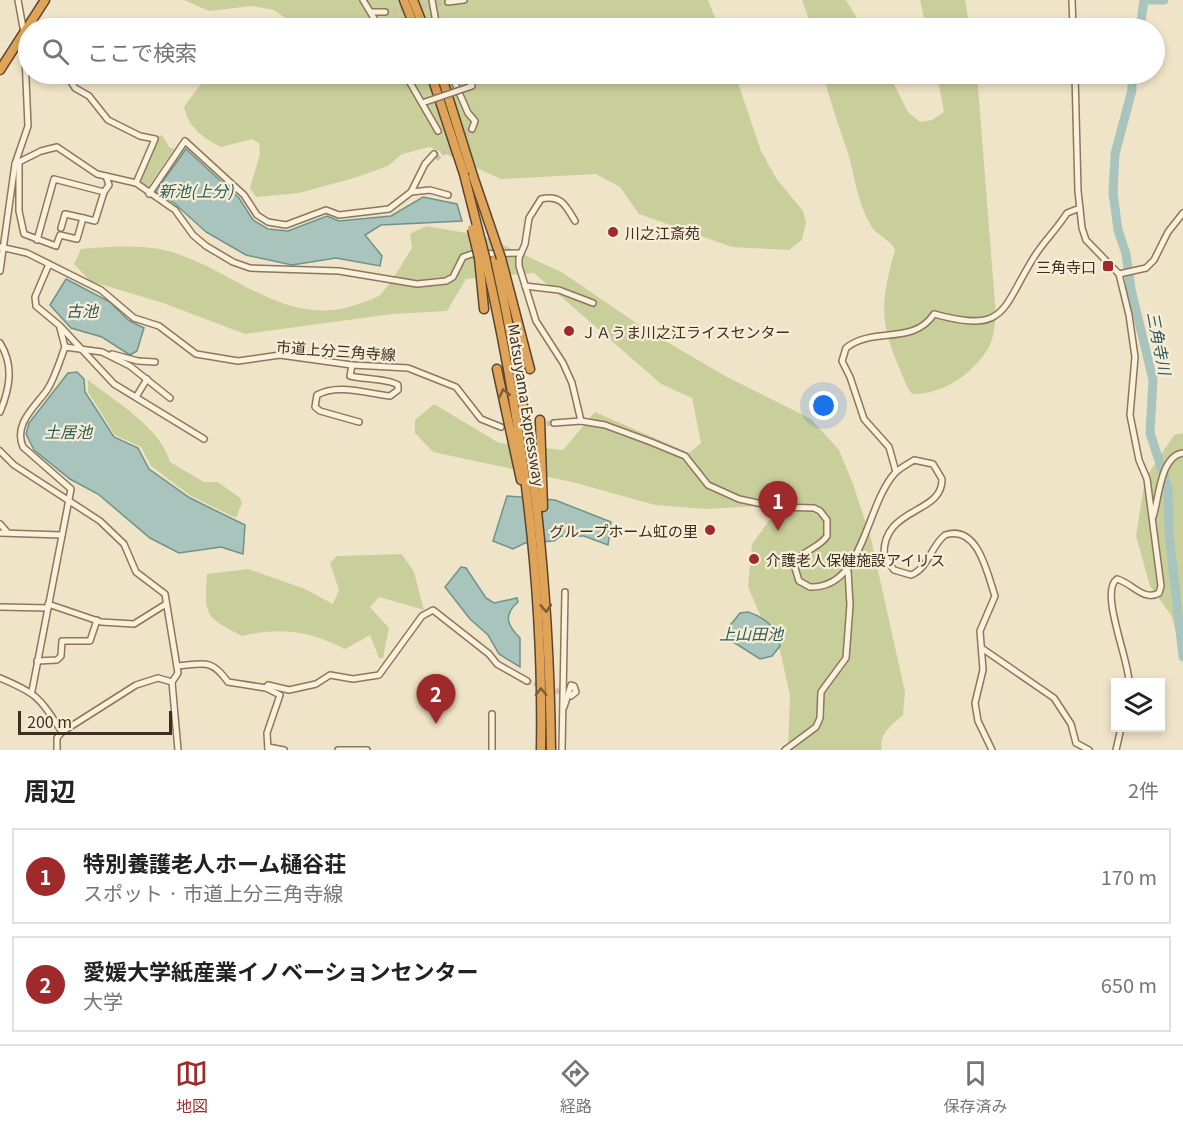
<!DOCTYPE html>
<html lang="ja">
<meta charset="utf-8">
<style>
body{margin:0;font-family:Georgia,"Noto Sans JP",serif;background:#f6f6f6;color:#222}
.controls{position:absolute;right:18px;bottom:18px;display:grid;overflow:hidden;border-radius:0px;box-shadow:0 3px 9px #0003}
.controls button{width:54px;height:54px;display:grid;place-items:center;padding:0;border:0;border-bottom:2px solid #e0e0e0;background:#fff;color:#222;font:30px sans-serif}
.scale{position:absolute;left:18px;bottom:15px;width:154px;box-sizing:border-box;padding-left:6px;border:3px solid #3d2e20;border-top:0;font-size:16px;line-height:21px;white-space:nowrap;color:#3d2e20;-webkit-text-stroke:4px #f7eed8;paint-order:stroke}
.you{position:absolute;left:824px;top:406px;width:21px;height:21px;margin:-15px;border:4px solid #fff;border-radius:50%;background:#1a73e8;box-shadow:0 0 0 9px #1a73e833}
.badge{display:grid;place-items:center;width:39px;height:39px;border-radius:50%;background:#9e2a2b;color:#fff;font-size:20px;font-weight:700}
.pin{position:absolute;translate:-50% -50px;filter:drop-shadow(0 2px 3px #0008)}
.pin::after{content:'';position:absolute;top:32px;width:21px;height:18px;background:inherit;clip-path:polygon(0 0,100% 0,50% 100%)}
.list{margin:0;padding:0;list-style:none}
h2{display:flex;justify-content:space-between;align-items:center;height:78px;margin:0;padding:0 24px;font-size:26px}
h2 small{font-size:20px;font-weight:400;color:#767676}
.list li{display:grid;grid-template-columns:39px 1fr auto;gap:18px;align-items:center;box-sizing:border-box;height:96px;margin:0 12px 12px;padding:0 12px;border:2px solid #e0e0e0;border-radius:0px}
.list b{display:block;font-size:22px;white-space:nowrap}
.list p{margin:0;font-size:20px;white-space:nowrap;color:#767676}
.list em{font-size:20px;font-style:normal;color:#767676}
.icon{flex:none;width:33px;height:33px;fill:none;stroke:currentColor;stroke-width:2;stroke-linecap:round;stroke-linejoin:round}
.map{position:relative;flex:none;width:1183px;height:750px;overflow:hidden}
.search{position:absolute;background:#fff;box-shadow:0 3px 9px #0003;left:18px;right:18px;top:18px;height:66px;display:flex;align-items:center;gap:15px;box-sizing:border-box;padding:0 21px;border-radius:33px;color:#767676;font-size:22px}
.sheet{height:294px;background:#fff}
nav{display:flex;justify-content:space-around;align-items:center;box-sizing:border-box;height:84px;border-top:2px solid #e0e0e0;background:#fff;font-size:16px;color:#767676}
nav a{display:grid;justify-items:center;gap:3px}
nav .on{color:#9e2a2b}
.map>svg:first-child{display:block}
</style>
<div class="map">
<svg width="1183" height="750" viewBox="0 0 1183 750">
<rect width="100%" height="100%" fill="#f0e4c8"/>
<g fill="#c9cf9b">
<path d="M184,0H708L719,28H295V25L274,10L252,6L209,11Z"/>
<path d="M802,0H846L863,28H812Z"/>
<path d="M920,0H965L970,28H926Z"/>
<path d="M219,74H735L761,151L776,178L803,211L806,222L802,240L789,250L732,247L639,214L620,187L596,174L501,179L430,147L402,154L388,166L354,178L299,193L256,197L250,188L260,154L259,143L252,139L221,147C202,137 189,128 184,107L200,85Z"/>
<path d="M823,74H889L908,112L920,122L932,120L944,112L937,74H977L996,317C994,326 994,337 990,345C976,372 943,395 912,394C905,384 901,372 896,360C878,317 883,293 895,250C890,238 876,236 870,224C857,202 855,177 848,153C839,127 830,101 823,74Z"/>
<path d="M162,135L169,147L174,149L146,190L137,182L155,138Z"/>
<path d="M426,226L484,236L563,273L645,329L727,377L811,419L839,450L853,484L871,539L905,692L903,715C893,724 878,734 882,750H788L790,696L780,650L766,628L748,587L752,544L774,514L762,506L706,509L655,505L572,482L433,452L415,433V420L434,404L499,443L563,450L595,412L689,453L701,443L692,398L661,384L534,273L466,279L447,311L392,314L245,334L163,303L90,281L74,264L81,249C109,247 140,244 168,251C233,268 287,332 361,303C367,301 377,298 381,294C393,281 402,263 412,248L410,234Z"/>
<path d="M88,380C115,401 161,428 170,462L204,482H218L240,498L242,503L236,518L191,496L151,466L141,447L115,435L88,392Z"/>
<path d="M1183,433V655L1171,615L1150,586L1136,536L1145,479L1174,435Z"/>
<path d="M402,554L414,572L424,610L379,597L370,607L389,628L383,658H379L370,635L345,649C308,631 282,627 242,636C205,617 204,616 207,574L248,569L305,589L333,604L339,590L330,563L337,556Z"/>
</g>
<g fill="#a9c4bc" stroke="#6f938a" stroke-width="1.5">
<path d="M186,149L239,198L253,220L268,229L288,231L327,216L339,221L391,216L423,197L457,204L462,221L381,225L365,235L382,256L380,266L336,258L292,265L246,255L206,232L173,202L155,192Z"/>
<path d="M66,279L110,302L128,320L144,328L137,351L130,355L102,337L71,328L50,305Z"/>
<path d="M77,372L84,379L85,392L114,437L138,448L149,469L190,498L245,525L243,554L221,547L179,553L150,538L98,494L70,479L34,450L26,434L29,423L68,373Z"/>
<path d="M507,496L555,500L611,522L608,545L584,536H561L554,541L525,543L513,549L493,541Z"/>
<path d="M461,567L466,568L486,598L494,603L517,598L518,602C503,615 507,625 520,638V667L499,654L488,635L470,619L445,587Z"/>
<path d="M748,612C766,618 776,627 780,646L772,656L760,659L727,638L728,628L740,613Z"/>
</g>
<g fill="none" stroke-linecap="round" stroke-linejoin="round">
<g stroke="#a9c4bc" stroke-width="9">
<path d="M1145,0H1164"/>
<path d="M1140,28L1144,0"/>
<path d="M1132,74V90L1115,154L1113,193L1118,230L1126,254L1131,289L1153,380L1150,433L1168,488L1169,534L1183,657"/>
</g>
<g stroke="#ccc0a6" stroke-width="5" stroke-dasharray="5 2.5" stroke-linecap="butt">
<path d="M385,12L448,2"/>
<path d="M436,159L472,129"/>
<path d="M524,425L554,423"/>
<path d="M527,681L567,694"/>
</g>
<defs>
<g id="minor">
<path d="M363,0L378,25L408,28"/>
<path d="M432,0L437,28"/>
<path d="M1072,0L1073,28"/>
<path d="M448,2L464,0"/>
<path d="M371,12H385"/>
<path d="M66,74L75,88L89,96L108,120L140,136L155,139L136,183"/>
<path d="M405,74L438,131"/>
<path d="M451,74L468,113L475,121L472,129"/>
<path d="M1075,74L1078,191L1082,228L1086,240L1119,274L1129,315L1135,357L1130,415L1139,460L1147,479L1161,586L1159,593C1144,602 1132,583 1117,579C1099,591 1129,660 1129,682"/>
<path d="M469,87L472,86L470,78"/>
<path d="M15,164L41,151L57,147L97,174L136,183L175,210L193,235L206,246L233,262L250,268L339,271L417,284L446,281L453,277L463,257L472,254L520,253"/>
<path d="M19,164V211L24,234L56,246L60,235L77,239L83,218L95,221L104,192"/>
<path d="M411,192L425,164L434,154"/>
<path d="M149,194L185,141L244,195L257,215L268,222L286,225L326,210L339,215L389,209L411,192L430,190L448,195"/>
<path d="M575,221C566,206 561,194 541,199L529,218L525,244L519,258V266L536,321L563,363L572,383L581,421"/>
<path d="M61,228L65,214L83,218"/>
<path d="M37,240L54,179L104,192L109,185L106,176"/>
<path d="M0,247L27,253L101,290L134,318L159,326L196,354L238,361L280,355L352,365L408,368L456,387L481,419L501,427"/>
<path d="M49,264L35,297L36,306L60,326L114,384L204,439"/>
<path d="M0,271L15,164L28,126L24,33L18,0"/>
<path d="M1119,274L1146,268L1154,260L1168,232L1183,213"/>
<path d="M525,286L559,290L593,303"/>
<path d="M60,328L65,347"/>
<path d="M0,343C14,365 10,388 0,412"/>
<path d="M112,354L138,361L155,362"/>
<path d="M352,365L350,376C362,379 390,379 398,385V390L390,396C368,394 338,383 317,395L315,407L320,411L359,422"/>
<path d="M136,397L147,379"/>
<path d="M554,423L581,421L605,425L651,442L685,456L708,485L739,499L776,507L814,508L820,511L827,520V536C818,550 798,550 795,568L799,581L810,587C864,589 865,506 895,473C900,468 908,464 914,460L933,464L942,479C943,515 882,506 884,556L894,570L911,575C929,568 930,547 945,535C978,524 987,573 995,596L980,631L983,670L975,703L978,721L992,750"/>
<path d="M0,451L14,465L100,521L124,544L136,572L165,594L178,673L172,682L178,750"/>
<path d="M896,472L889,447L864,419L850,377L842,361L846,348C873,326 913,346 934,314C1007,334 1001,310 1034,257C1044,241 1057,229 1067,213L1080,208"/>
<path d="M1153,517C1159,499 1160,456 1183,453"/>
<path d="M0,524L7,532"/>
<path d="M0,533L62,535"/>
<path d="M48,604L101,622L134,624L166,604"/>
<path d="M0,607L48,608"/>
<path d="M983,649L1054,698L1071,724L1076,743L1089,750"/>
<path d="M37,661L57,660L61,656L62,641H90L97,620"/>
<path d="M177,666C204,664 211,658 228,682L266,688L280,695L267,733L268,750"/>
<path d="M0,678C38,694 39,697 62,732"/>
<path d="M266,688L268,685L289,690L316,684L330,675L353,679L379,675L422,616L433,610L489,654L497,664L527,681"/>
<path d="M32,691L71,489L23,447C13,424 35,407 47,390C55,378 60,360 65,347L102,352L130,366L170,398"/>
<path d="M564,707L571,685L574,686L576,692L571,696"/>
<path d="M492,714V750"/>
<path d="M268,747L284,750"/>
<path d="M57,750V738L62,732L136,685L158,678L172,682"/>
<path d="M338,750H367"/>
<path d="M562,750L565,592"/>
<path d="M785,750L816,727L820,718L821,692L846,658L850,605L848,571"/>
<path d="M1116,750L1121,728"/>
</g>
<g id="highway">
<path d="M404,0L415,28"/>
<path d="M413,0L424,28"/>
<path d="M0,70L45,0"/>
<path d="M431,74L464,174"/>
<path d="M441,74L473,176"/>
<path d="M485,257C522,419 544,583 541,750"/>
<path d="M479,258L484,309"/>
<path d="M501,258L530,369"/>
<path d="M495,259C532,426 549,579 551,750"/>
<path d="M497,369L521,480"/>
<path d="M540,420L543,507"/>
</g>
</defs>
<use href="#minor" stroke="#8d765c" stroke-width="8"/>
<use href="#highway" stroke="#5b4430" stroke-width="11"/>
<use href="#minor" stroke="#faf1dc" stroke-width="5"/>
<use href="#highway" stroke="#e0a458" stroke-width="8"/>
<defs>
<path id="minor-bridge" d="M425,102L469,87"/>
<g id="highway-bridge">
<path d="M464,174L485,257"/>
<path d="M473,176L501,258"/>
<path d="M472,229L479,258"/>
</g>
</defs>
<use href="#minor-bridge" stroke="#8d765c" stroke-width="8" stroke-linecap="butt"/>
<use href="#highway-bridge" stroke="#5b4430" stroke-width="11" stroke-linecap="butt"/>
<use href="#minor-bridge" stroke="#faf1dc" stroke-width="5"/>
<use href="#highway-bridge" stroke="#e0a458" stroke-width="8"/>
</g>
<defs><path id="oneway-chevron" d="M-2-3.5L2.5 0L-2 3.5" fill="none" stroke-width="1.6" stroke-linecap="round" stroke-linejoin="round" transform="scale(1.5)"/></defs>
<g stroke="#7e5d36">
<use href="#oneway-chevron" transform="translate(504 393) rotate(-103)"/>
<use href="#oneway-chevron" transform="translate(546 608) rotate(87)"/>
<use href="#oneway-chevron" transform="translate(541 692) rotate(-91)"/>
</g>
<g fill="#9e2a2b" stroke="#f7eed8" stroke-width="2">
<circle cx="613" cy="232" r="6"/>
<rect x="1102" y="260" width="12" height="12" rx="3"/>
<circle cx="569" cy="331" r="6"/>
<circle cx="710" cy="530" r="6"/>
<circle cx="754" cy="559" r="6"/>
</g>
<g text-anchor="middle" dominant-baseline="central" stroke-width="4.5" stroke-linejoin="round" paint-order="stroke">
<g font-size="15" fill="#3d2e20" stroke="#f7eed8" text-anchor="start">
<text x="625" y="232">川之江斎苑</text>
<text x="1096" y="266" text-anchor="end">三角寺口</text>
<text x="581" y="331">ＪＡうま川之江ライスセンター</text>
<text x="698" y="530" text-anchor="end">グループホーム虹の里</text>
<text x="766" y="559">介護老人保健施設アイリス</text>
</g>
<g font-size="15" fill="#3d2e20" stroke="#f7eed8">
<text transform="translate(336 350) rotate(4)">市道上分三角寺線</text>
<text transform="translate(527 405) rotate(81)">Matsuyama Expressway</text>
</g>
<g font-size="16" font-style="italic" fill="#2f5d5a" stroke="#f7eed8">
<text x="196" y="190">新池(上分)</text>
<text x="82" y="310">古池</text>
<text transform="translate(1160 343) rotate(79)">三角寺川</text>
<text x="68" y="431">土居池</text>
<text x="751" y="633">上山田池</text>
</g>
</g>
</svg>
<div class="controls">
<button><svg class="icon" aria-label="layers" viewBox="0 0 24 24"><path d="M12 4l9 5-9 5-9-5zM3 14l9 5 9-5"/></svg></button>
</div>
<div class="scale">200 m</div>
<div class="you"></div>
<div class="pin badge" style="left:778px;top:531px">1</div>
<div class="pin badge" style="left:436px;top:724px">2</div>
<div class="search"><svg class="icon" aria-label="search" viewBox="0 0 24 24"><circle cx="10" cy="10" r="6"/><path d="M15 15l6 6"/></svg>ここで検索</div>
</div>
<section class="sheet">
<h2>周辺<small>2件</small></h2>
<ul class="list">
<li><span class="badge">1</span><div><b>特別養護老人ホーム樋谷荘</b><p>スポット · 市道上分三角寺線</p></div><em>170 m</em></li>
<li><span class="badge">2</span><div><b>愛媛大学紙産業イノベーションセンター</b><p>大学</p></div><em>650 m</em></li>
</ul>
</section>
<nav>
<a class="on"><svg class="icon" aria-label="map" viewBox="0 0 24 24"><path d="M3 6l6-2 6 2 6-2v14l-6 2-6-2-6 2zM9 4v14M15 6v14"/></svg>地図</a>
<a><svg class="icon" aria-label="directions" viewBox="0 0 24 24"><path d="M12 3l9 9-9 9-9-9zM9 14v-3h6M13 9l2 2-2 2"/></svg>経路</a>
<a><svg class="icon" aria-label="saved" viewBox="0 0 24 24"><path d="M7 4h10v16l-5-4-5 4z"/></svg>保存済み</a>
</nav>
